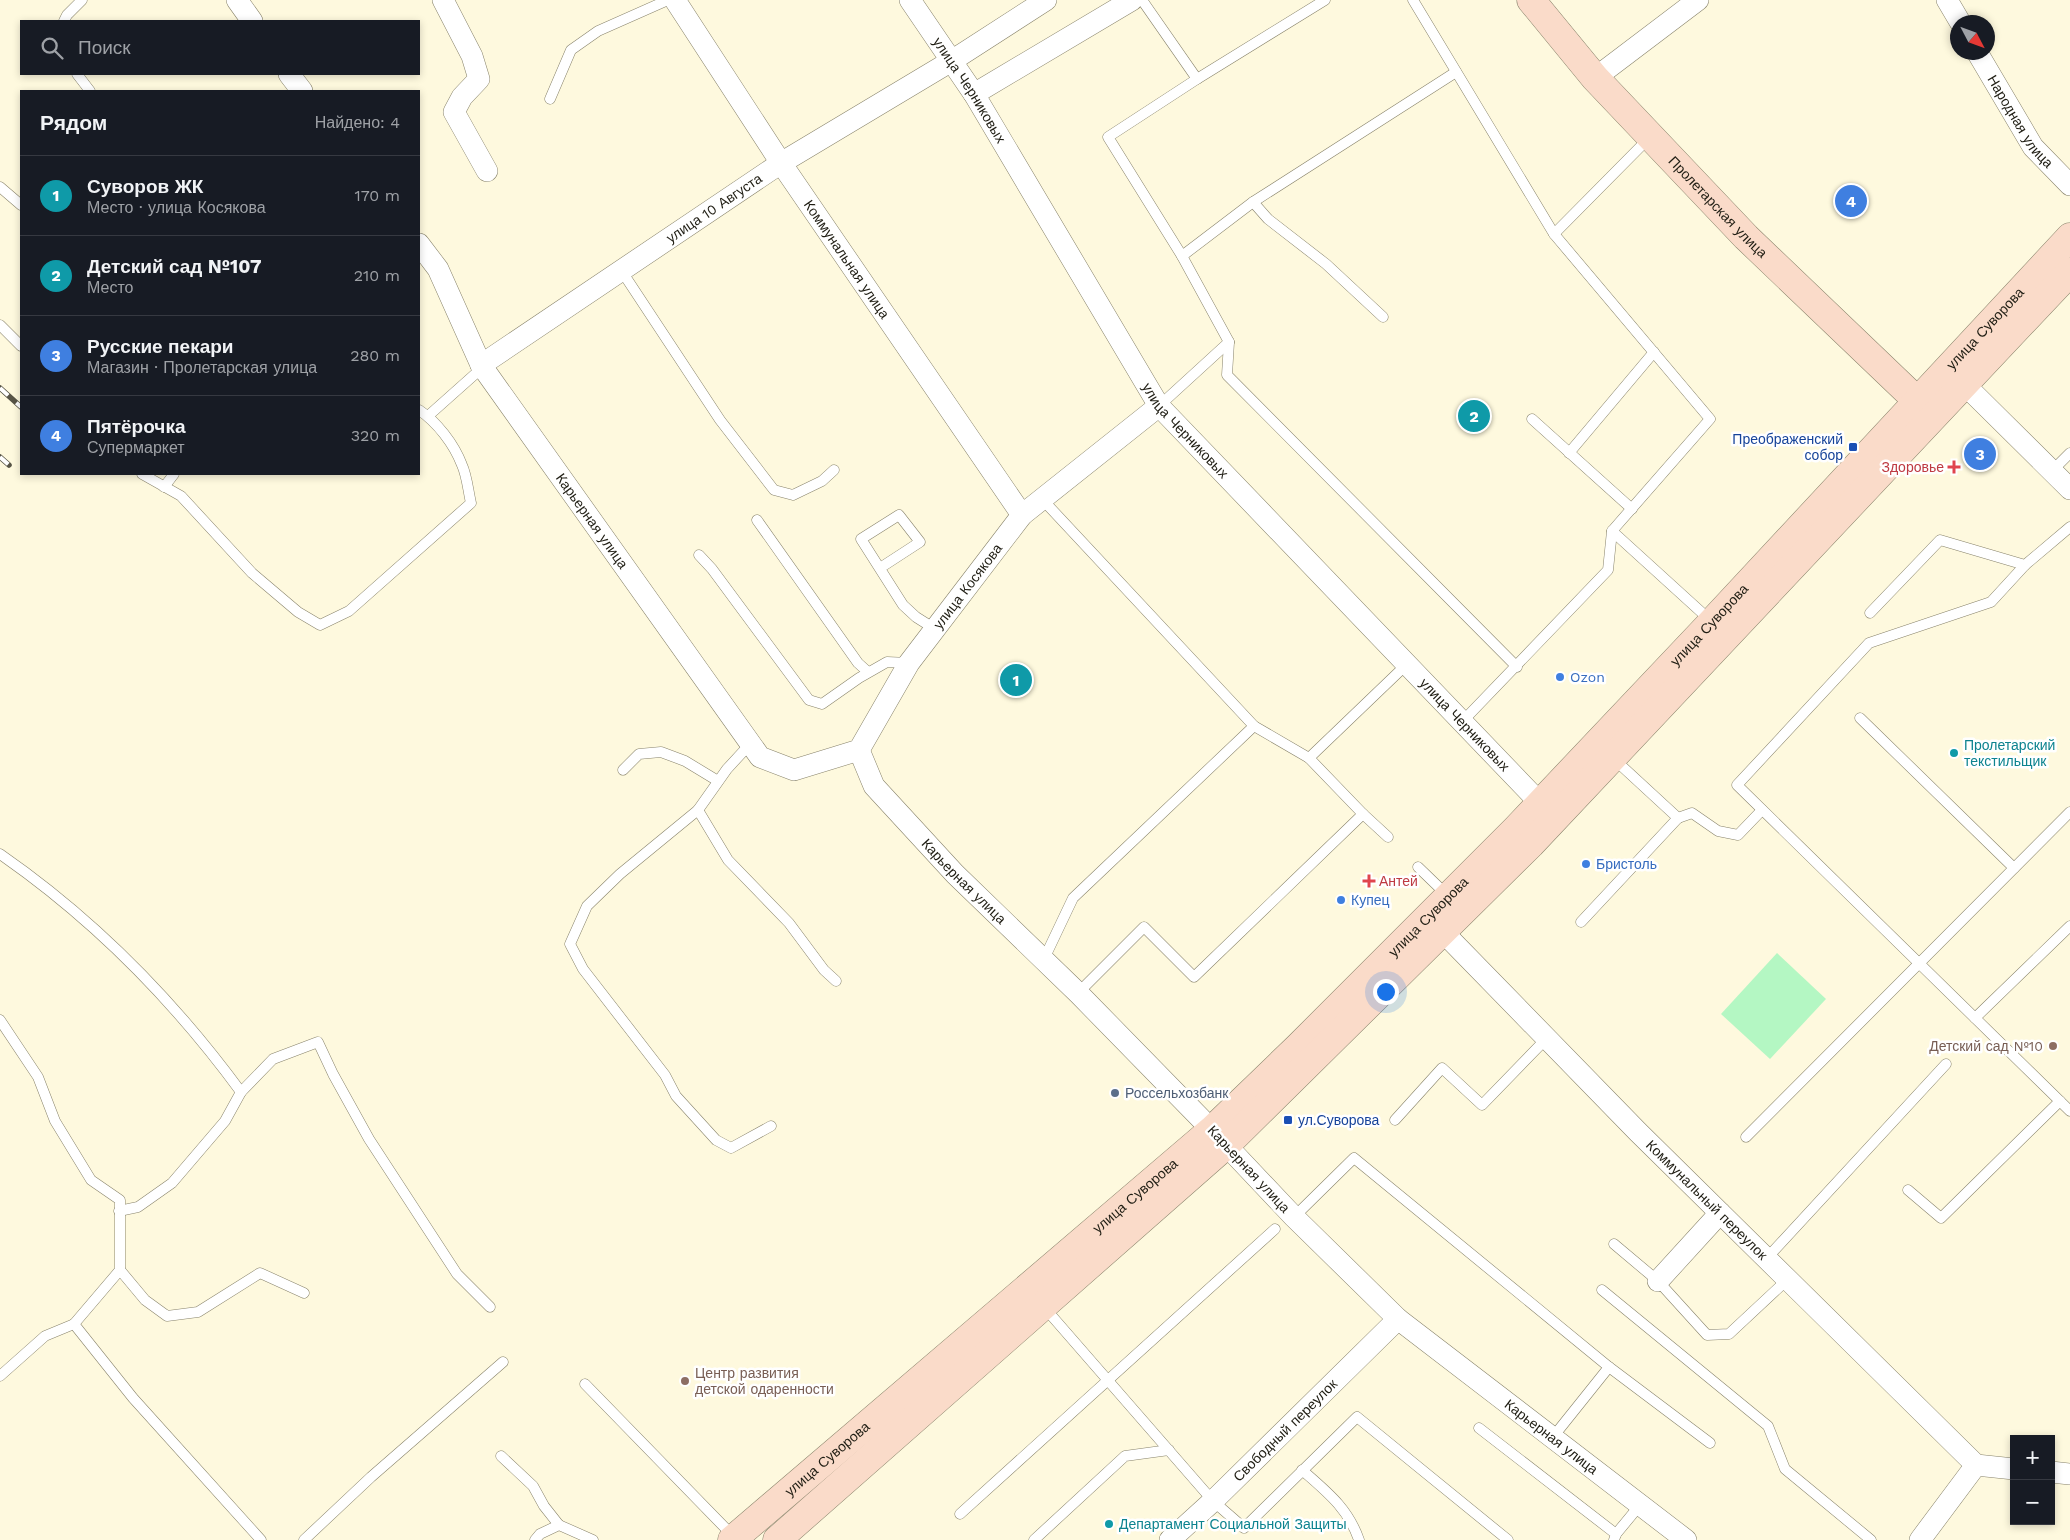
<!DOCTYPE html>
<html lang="ru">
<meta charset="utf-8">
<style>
body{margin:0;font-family:"Work Sans",sans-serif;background:#20242c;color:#f1f3f6}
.controls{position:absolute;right:15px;bottom:15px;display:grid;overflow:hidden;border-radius:0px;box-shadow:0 2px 8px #0003}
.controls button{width:45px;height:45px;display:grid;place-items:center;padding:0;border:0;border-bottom:1px solid #363941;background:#171b24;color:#f1f3f6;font:25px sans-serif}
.compass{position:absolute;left:1950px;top:15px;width:45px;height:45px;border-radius:50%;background:#171b24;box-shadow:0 2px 8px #0003;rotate:131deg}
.you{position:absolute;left:1385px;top:991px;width:18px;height:18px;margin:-12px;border:4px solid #fff;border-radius:50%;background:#1a73e8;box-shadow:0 0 0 8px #1a73e833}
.badge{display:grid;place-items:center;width:32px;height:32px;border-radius:50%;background:#c15d27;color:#fff;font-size:16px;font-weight:700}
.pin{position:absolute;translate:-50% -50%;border:2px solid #fff;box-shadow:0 1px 5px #0006}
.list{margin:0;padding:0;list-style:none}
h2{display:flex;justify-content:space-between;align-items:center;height:65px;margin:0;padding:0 20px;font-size:21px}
h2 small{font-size:16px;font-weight:400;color:#9ea1a6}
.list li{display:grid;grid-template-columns:32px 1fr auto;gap:15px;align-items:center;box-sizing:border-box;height:80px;padding:0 20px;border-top:1px solid #363941}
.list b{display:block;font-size:19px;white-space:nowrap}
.list p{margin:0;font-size:16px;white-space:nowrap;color:#9ea1a6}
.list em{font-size:16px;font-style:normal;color:#9ea1a6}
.icon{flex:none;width:28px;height:28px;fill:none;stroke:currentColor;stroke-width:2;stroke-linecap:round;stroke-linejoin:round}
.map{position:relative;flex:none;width:2070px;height:1540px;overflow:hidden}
.search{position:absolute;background:#171b24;box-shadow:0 2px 8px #0003;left:20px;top:20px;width:400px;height:55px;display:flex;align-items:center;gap:12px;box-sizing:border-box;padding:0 18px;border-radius:0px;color:#9ea1a6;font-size:19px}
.panel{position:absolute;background:#171b24;box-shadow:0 2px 8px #0003;left:20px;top:90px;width:400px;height:385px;border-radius:0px}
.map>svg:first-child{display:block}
</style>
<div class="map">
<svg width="2070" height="1540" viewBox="0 0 2070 1540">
<rect width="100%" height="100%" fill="#fef9de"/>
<path fill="#b4f7c3" d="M1777,953L1826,999L1770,1059L1721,1014Z"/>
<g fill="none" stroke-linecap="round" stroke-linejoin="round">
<defs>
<g id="lane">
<path d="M1142,0L1197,79"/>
<path d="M1413,0L1554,234L1650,137"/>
<path d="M64,21L67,15L82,0"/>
<path d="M77,74L90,91"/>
<path d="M550,99L571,50L598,31L668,0"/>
<path d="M0,187L21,205"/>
<path d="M1253,202L1268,219L1326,264L1383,317"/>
<path d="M1554,234L1710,419L1612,531L1711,621"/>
<path d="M1182,256L1253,202L1456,72"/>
<path d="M621,270L720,420L774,490L793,495L822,481L834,470"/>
<path d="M0,325L21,346"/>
<path d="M1229,342L1227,375L1517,667"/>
<path d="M1159,406L1229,342L1182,256L1108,137L1197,79L1325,0"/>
<path d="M428,416L483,367"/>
<path d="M1532,419L1632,509"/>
<path d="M1569,453L1654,352"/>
<path d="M2052,471L2070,453"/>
<path d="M142,474L181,496L252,573L298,612L320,625L349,611L471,503C468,490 467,476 462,465C454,444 437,422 419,410"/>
<path d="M164,487L174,474"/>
<path d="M1042,499L1254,726L1309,758"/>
<path d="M757,520L858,663L868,672"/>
<path d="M699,555L712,569L809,700L822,704L859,678L887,662L909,663"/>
<path d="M2025,565L1991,602L1869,643L1737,785L2070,1111"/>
<path d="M880,568L920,542L899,515L861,539L903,605L916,617L935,629"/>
<path d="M1870,613L1940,540L2025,565L2070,527"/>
<path d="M1860,718L2014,868"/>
<path d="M1461,723L1608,570L1612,531"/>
<path d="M751,743L727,769L698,810L620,874L587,906L570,944L583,969L665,1075L676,1096L716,1140L731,1148L771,1126"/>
<path d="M623,770L639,754L661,752L685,761L718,781"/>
<path d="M698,810L728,860L789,923L824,970L836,981"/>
<path d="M1363,814L1388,837"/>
<path d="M1678,818L1692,813L1718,831L1738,835L1762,810"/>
<path d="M0,854C95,920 172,998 241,1092L225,1121L172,1183L138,1207L119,1211"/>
<path d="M1418,867L1448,896"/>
<path d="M1581,922L1678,818L1614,759"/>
<path d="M1044,959L1073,898L1254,726"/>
<path d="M1078,993L1144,927L1194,977L1363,814L1309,758L1406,665"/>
<path d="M1975,1018L2070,926"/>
<path d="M0,1020L38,1077L55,1121L91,1180L120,1200V1270L74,1324L133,1398L261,1540"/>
<path d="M241,1092L273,1059L318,1042L333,1074L369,1139L457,1274L490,1307"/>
<path d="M1395,1120L1442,1068L1482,1105L1546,1039"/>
<path d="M1746,1137L2070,812"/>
<path d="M1908,1190L1941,1218L2060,1101"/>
<path d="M1294,1217L1354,1158L1609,1367"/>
<path d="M1614,1244L1658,1281L1707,1335L1729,1334L1788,1279"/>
<path d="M1767,1258L1946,1064"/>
<path d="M120,1270L145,1300L167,1316L198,1312L260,1273L304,1293"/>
<path d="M1602,1290L1768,1426L1785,1469L1871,1540"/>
<path d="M1044,1307L1213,1501L1244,1528L1357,1417L1508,1540"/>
<path d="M0,1376L45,1336L74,1324"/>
<path d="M585,1384L734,1537"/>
<path d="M1479,1428L1616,1534L1614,1540"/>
<path d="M1553,1437L1609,1367L1710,1443"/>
<path d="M501,1456L533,1486L544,1506L559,1525"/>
<path d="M1302,1470C1327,1492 1348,1508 1359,1540"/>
<path d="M960,1514L1275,1229"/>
<path d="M1616,1534L1640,1505"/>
<path d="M304,1540L371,1477L503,1362"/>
<path d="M535,1540L540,1534L559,1525L593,1540"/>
<path d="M1034,1540L1125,1456L1169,1450"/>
</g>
<g id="street">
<path d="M237,0L252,21"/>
<path d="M443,0L472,56L479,79L462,97L454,112L487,171"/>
<path id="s1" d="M675,0L781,163L1022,515"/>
<path id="s2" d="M910,0L974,94L1159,406L1540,803"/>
<path d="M1947,0L1960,22"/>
<path id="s3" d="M1977,52L2033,147L2070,185"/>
<path d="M289,74L302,91"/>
<path d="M1595,78L1698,0"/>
<path d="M974,94L1132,0"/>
<path id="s4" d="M419,244L438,269L481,365L760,757L794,770L859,750L909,663L1022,515L1159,406"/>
<path id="s5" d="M481,365L781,163L953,60L1046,0"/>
<path d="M1963,383L2070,489"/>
<path id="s6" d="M859,750L874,786L955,874L1078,993L1212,1130"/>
<path id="s7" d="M1443,932L1638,1132L1976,1465"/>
<path id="s8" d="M1226,1145L1294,1217L1398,1319L1686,1540"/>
<path d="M1658,1281L1720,1213"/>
<path d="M2051,1472L2070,1474"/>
<path id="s9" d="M1170,1540L1213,1501L1398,1319"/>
<path d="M1920,1540L1976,1465L2014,1469"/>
</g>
<g id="secondary">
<path id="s10" d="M1531,0L1595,78L1746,237L1930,413"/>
<path id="s11" d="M732,1540L1212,1130L1298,1047L1516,829L1712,622L2070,237"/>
<path d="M777,1540L1226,1145L1531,844L2070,272"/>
</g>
</defs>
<use href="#lane" stroke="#88836b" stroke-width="11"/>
<use href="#street" stroke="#88836b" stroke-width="22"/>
<use href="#secondary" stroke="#88836b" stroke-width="29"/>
<use href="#lane" stroke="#fff" stroke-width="10"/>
<use href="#street" stroke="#fff" stroke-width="21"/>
<use href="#secondary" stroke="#fadbc9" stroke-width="28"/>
<defs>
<g id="rail">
<path d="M0,388L21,407"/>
<path d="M0,457L9,465"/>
</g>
</defs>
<use href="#rail" stroke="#575446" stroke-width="5.5"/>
<use href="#rail" stroke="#fff" stroke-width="4" stroke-dasharray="11" stroke-linecap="butt"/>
</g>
<g fill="#1a4fb4" stroke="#fff" stroke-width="2">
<rect x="1848" y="442" width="10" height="10" rx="2.5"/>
<rect x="1283" y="1115" width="10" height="10" rx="2.5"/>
</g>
<g fill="#e0444e" stroke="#fff" stroke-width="2">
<path d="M1951.5 459.5h5v5h5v5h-5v5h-5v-5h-5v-5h5z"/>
<path d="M1366.5 873.5h5v5h5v5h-5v5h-5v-5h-5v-5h5z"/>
</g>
<g fill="#3f7fe0" stroke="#fff" stroke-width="2">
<circle cx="1560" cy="677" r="5"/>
<circle cx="1586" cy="864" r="5"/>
<circle cx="1341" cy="900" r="5"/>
</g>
<g fill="#0f9aa8" stroke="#fff" stroke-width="2">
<circle cx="1954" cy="753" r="5"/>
<circle cx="1109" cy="1524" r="5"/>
</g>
<g fill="#8d6e63" stroke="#fff" stroke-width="2">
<circle cx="2053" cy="1046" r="5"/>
<circle cx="685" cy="1381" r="5"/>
</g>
<circle fill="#5c6f8a" stroke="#fff" stroke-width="2" cx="1115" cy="1093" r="5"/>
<g text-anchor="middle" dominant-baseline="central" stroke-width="5" stroke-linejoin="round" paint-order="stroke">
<g font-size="14" fill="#1f1d13" stroke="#fff">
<text stroke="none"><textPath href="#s2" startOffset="108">улица Черниковых</textPath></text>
<text stroke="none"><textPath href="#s3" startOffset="82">Народная улица</textPath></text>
<text stroke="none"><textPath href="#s10" startOffset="279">Пролетарская улица</textPath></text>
<text stroke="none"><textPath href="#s5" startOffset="281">улица 10 Августа</textPath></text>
<text stroke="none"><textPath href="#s1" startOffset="311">Коммунальная улица</textPath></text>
<text stroke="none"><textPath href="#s11" startOffset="1745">улица Суворова</textPath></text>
<text stroke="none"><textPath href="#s2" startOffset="512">улица Черниковых</textPath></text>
<text stroke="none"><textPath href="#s4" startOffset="328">Карьерная улица</textPath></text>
<text stroke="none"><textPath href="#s4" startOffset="919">улица Косякова</textPath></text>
<text stroke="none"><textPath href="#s11" startOffset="1340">улица Суворова</textPath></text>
<text stroke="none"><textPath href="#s2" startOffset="918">улица Черниковых</textPath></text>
<text stroke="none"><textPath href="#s6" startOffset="170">Карьерная улица</textPath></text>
<text stroke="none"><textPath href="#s11" startOffset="935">улица Суворова</textPath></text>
<text transform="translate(1249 1169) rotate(47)">Карьерная улица</text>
<text stroke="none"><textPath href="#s11" startOffset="530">улица Суворова</textPath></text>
<text stroke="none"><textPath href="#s7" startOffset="376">Коммунальный переулок</textPath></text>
<text stroke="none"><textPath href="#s9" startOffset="159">Свободный переулок</textPath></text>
<text stroke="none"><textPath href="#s8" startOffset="438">Карьерная улица</textPath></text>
<text stroke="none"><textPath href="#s11" startOffset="125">улица Суворова</textPath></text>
</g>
<g font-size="14" fill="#164399" stroke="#fff" text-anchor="end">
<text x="1843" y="439">Преображенский<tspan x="1843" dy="16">собор</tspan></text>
<text x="1298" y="1120" text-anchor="start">ул.Суворова</text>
</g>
<g font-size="14" fill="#be3a42" stroke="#fff" text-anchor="end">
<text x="1944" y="467">Здоровье</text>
<text x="1379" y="881" text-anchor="start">Антей</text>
</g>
<g font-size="14" fill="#366cbe" stroke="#fff" text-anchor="start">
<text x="1570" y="677">Ozon</text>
<text x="1596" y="864">Бристоль</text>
<text x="1351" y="900">Купец</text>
</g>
<g font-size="14" fill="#0d838f" stroke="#fff" text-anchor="start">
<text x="1964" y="745">Пролетарский<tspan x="1964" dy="16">текстильщик</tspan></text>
<text x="1119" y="1524">Департамент Социальной Защиты</text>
</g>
<g font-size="14" fill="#785e54" stroke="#fff" text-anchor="end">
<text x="2043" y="1046">Детский сад №10</text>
<text x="695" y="1373" text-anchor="start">Центр развития<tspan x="695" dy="16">детской одаренности</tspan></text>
</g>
<g font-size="14" fill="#4e5e75" stroke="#fff" text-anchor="start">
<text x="1125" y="1093">Россельхозбанк</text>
</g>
</g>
</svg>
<div class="controls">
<button>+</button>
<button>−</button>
</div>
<svg class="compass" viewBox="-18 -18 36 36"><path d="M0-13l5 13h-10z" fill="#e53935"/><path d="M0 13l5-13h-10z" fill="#9ea1a6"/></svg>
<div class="you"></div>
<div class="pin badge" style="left:1016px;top:680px;background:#0f9aa8">1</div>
<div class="pin badge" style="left:1474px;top:416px;background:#0f9aa8">2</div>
<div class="pin badge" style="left:1980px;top:454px;background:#3f7fe0">3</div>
<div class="pin badge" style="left:1851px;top:201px;background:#3f7fe0">4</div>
<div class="search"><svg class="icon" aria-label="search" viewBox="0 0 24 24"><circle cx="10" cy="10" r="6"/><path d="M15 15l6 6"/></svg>Поиск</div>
<section class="panel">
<h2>Рядом<small>Найдено: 4</small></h2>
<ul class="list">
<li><span class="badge" style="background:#0f9aa8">1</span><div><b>Суворов ЖК</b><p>Место · улица Косякова</p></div><em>170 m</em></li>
<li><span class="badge" style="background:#0f9aa8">2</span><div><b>Детский сад №107</b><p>Место</p></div><em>210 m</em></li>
<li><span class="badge" style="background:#3f7fe0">3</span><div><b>Русские пекари</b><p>Магазин · Пролетарская улица</p></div><em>280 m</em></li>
<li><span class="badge" style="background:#3f7fe0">4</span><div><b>Пятёрочка</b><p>Супермаркет</p></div><em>320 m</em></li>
</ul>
</section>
</div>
